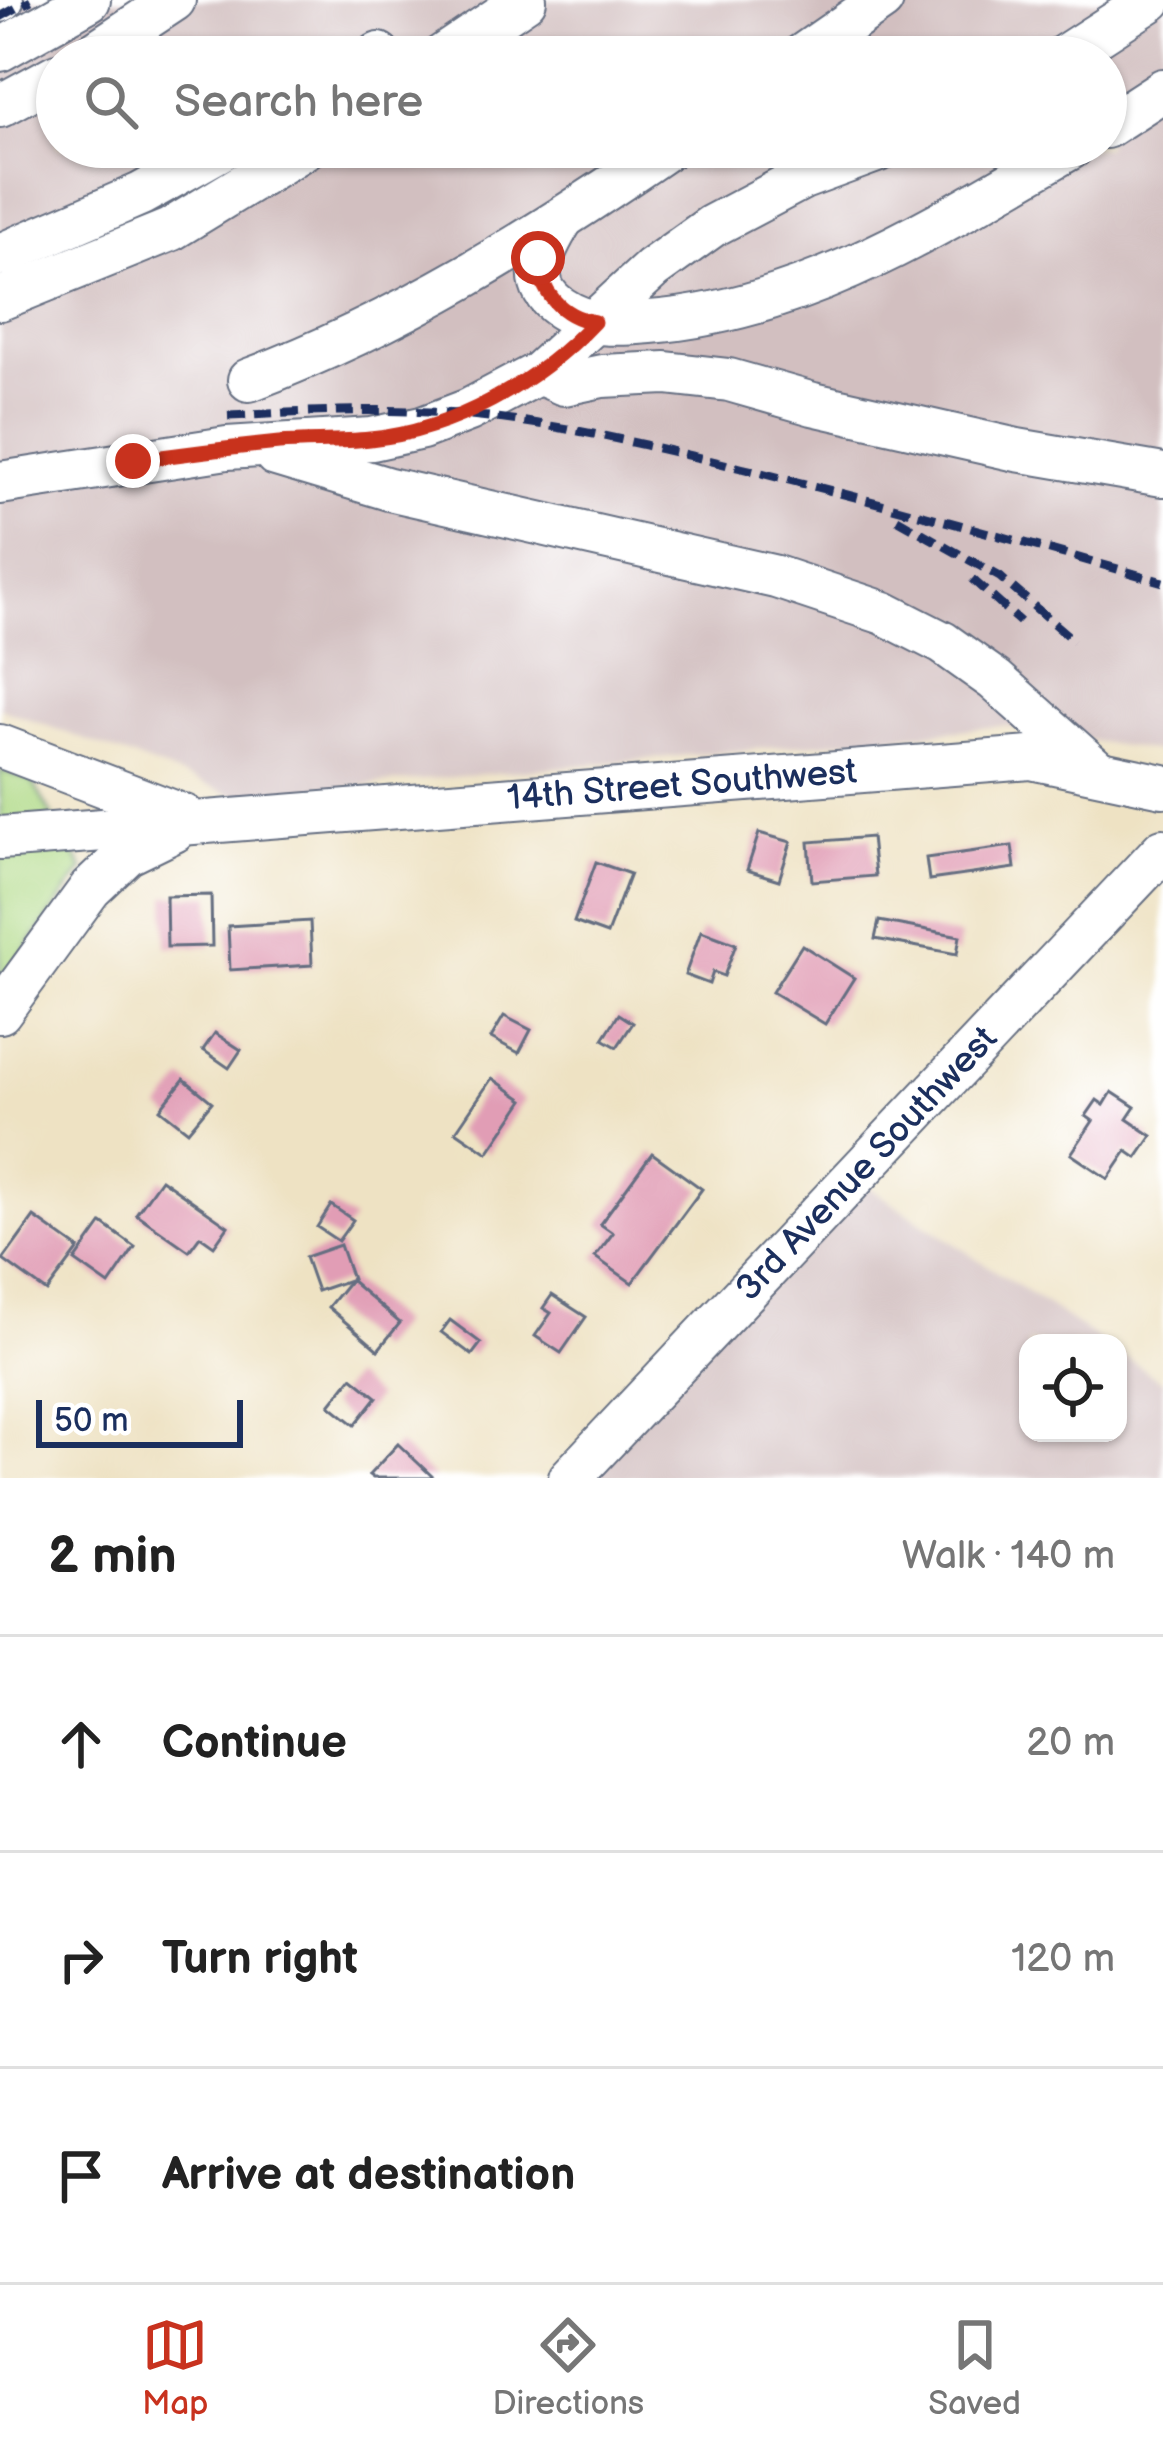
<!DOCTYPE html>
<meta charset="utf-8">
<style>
body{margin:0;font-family:"Balsamiq Sans",sans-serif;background:#f6f6f6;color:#222}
.controls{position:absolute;right:36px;bottom:36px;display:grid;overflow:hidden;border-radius:24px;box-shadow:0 3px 9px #0004}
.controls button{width:108px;height:108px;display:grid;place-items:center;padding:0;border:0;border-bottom:3px solid #e0e0e0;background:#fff;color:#222;font:60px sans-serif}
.scale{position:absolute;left:36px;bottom:30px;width:207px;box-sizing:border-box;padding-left:12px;border:6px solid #1b2f5e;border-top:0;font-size:33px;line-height:42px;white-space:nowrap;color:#1b2f5e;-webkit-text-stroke:9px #fff;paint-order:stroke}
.stop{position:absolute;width:36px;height:36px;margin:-27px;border:9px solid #c8321e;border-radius:50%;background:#fff}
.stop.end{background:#c8321e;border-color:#fff;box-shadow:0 3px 12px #0008}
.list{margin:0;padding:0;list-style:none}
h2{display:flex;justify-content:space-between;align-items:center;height:156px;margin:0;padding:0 48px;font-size:51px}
h2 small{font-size:39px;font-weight:400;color:#767676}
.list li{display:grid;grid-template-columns:78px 1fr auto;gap:36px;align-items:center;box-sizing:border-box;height:216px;padding:0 48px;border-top:3px solid #e0e0e0}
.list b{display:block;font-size:45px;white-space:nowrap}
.list em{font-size:39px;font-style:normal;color:#767676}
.icon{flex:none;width:66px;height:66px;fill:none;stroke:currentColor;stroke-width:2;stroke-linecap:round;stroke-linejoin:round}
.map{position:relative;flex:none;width:1163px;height:1478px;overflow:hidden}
.search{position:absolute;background:#fff;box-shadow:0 3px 9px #0004;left:36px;right:36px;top:36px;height:132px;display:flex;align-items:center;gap:30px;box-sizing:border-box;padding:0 42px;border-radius:66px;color:#767676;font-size:45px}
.sheet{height:804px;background:#fff}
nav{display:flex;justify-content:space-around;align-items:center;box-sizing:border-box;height:168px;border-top:3px solid #e0e0e0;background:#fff;font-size:33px;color:#767676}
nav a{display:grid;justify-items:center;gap:6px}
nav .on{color:#c8321e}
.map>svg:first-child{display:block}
</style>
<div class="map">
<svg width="1163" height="1478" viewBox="0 0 1163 1478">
<rect width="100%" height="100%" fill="#fff"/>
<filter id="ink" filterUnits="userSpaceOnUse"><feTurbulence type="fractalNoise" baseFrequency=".00833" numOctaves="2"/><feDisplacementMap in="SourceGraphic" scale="24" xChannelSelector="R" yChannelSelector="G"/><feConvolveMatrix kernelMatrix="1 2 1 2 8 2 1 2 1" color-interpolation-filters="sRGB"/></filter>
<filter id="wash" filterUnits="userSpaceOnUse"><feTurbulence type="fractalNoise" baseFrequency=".004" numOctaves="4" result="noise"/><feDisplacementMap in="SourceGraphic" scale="48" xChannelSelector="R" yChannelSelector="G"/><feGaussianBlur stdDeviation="2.7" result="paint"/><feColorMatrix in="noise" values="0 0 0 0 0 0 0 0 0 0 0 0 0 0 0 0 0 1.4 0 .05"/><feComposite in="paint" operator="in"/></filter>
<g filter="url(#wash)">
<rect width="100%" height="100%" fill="#eee2c3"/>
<g fill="#d2bfc0" fill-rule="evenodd">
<path d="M0,0H1163V753L1004,726L238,797L0,708ZM57,57H1106V147H57Z"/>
<path d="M854,1177L1104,1343H1028V1433H1118V1352L1163,1382V1478H570Z"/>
</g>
<path fill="#afd985" stroke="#658472" stroke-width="3" d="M0,770L32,781L83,869L0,986Z"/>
<g id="blocks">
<g fill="#e19db5">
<path d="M759,833L791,842L779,880L747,870Z"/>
<path d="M871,837L875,876L812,881L809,842Z"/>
<path d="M1012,846L1015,868L929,880L926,858Z"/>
<path d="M596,862L630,874L607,934L574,922Z"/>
<path d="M211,895L212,946L167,947L166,896Z"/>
<path d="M310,921L312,965L230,970L228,926Z"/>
<path d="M879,921L960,936L957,954L875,939Z"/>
<path d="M701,931L736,944L724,976L713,972L709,984L685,975Z"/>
<path d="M802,945L854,978L825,1024L772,992Z"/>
<path d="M619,1014L633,1023L617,1047L603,1039Z"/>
<path d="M504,1016L531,1030L519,1053L491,1038Z"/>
<path d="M215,1033L241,1050L229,1068L203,1050Z"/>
<path d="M492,1078L524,1100L488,1153L456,1131Z"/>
<path d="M184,1079L212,1102L188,1131L160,1109Z"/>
<path d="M1112,1092L1135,1107L1127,1119L1152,1136L1137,1158L1127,1151L1108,1179L1071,1154L1093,1121L1086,1116L1097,1100L1104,1105Z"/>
<path d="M652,1153L702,1189L632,1283L595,1257L613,1233L600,1224Z"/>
<path d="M161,1179L228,1226L214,1246L200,1236L189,1251L136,1214Z"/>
<path d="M331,1205L353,1220L338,1241L317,1227Z"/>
<path d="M34,1217L79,1249L47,1292L3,1260Z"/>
<path d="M102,1223L135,1247L109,1285L75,1261Z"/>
<path d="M340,1245L352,1279L317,1291L305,1257Z"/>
<path d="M350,1280L400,1323L378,1350L328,1307Z"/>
<path d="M552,1295L586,1317L561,1353L535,1336L551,1313L543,1308Z"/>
<path d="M450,1320L481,1343L472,1355L441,1332Z"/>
<path d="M352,1377L377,1397L355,1425L330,1405Z"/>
<path d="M398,1444L434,1478H373L369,1475Z"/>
</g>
</g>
</g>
<g filter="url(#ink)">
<use href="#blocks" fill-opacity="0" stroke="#656e81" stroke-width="3"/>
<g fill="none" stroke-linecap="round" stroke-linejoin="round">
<defs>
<g id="minor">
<path d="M0,1L2,0"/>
<path d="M0,50L89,0"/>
<path d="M88,57L174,0"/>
<path d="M375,57L379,54"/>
<path d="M441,57L525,0"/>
<path d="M800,57L882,0"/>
<path d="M1063,57L1151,0"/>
<path d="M0,106L57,75"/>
<path d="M1106,127L1163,90"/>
<path d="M561,221C543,251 524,283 561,308C589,327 617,325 650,322C806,310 939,224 1072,147"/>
<path d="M0,255L141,194L225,147"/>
<path d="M0,299L170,230L306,147"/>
<path d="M539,373L564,384L602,376L666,373L729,380L813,404L1017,450L1163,475"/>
<path d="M249,380C400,323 537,238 669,147"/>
<path d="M276,455L389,489L776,577L884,613L943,643L995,680L1094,768"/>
<path d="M0,483L227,448L372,439L422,428L469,410L539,373L652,269L712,226L803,178L887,147"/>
<path d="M0,746L184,816"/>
<path id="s1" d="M0,838L1031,758L1163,786"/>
<path d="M0,1012L90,889L127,854L174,831"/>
<path id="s2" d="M570,1478L1163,850"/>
</g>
</defs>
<use href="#minor" stroke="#656e81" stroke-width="46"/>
<use href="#minor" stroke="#fff" stroke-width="42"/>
<g stroke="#1b2f5e" stroke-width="9" stroke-dasharray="18 9" stroke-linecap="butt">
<path d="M0,17L31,0"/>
<path d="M228,416C295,413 361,408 428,412C534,417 638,443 741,468C883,503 1023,542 1163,582"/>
<path d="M897,519L1000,577L1074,641"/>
<path d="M972,579L1020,622"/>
</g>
</g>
</g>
<g fill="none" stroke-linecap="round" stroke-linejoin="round" filter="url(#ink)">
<path stroke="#c8321e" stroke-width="15" d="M133,461C181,454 230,448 279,443C309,441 340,442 370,439C453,431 538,382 594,322C560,316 540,292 538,258"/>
</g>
<g text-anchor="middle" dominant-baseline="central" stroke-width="9" stroke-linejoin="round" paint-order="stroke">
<g font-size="36" fill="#1b2f5e" stroke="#fff">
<text stroke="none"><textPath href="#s1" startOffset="684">14th Street Southwest</textPath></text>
<text stroke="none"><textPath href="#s2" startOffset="432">3rd Avenue Southwest</textPath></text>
</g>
</g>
</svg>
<div class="controls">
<button><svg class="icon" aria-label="locate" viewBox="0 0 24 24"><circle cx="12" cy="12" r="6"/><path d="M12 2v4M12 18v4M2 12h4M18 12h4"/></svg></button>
</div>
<div class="scale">50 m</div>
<div class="stop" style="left:538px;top:258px"></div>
<div class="stop end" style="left:133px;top:461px"></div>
<div class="search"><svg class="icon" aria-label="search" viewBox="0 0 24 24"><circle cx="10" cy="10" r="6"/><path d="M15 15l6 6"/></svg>Search here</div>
</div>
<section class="sheet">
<h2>2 min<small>Walk · 140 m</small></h2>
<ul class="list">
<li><svg class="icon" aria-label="ahead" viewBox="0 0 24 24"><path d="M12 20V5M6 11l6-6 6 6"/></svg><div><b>Continue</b></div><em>20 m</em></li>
<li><svg class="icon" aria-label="right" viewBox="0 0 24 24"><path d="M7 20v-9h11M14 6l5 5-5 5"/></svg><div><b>Turn right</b></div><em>120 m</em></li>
<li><svg class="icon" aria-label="arrive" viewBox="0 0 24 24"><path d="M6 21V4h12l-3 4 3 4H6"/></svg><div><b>Arrive at destination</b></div></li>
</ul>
</section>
<nav>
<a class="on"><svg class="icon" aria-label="map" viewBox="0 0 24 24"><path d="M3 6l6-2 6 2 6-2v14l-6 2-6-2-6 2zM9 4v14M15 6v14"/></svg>Map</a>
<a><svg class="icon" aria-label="directions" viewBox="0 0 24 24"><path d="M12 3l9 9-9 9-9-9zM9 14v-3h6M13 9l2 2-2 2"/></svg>Directions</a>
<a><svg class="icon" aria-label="saved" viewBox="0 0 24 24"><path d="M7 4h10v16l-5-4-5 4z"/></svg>Saved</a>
</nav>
